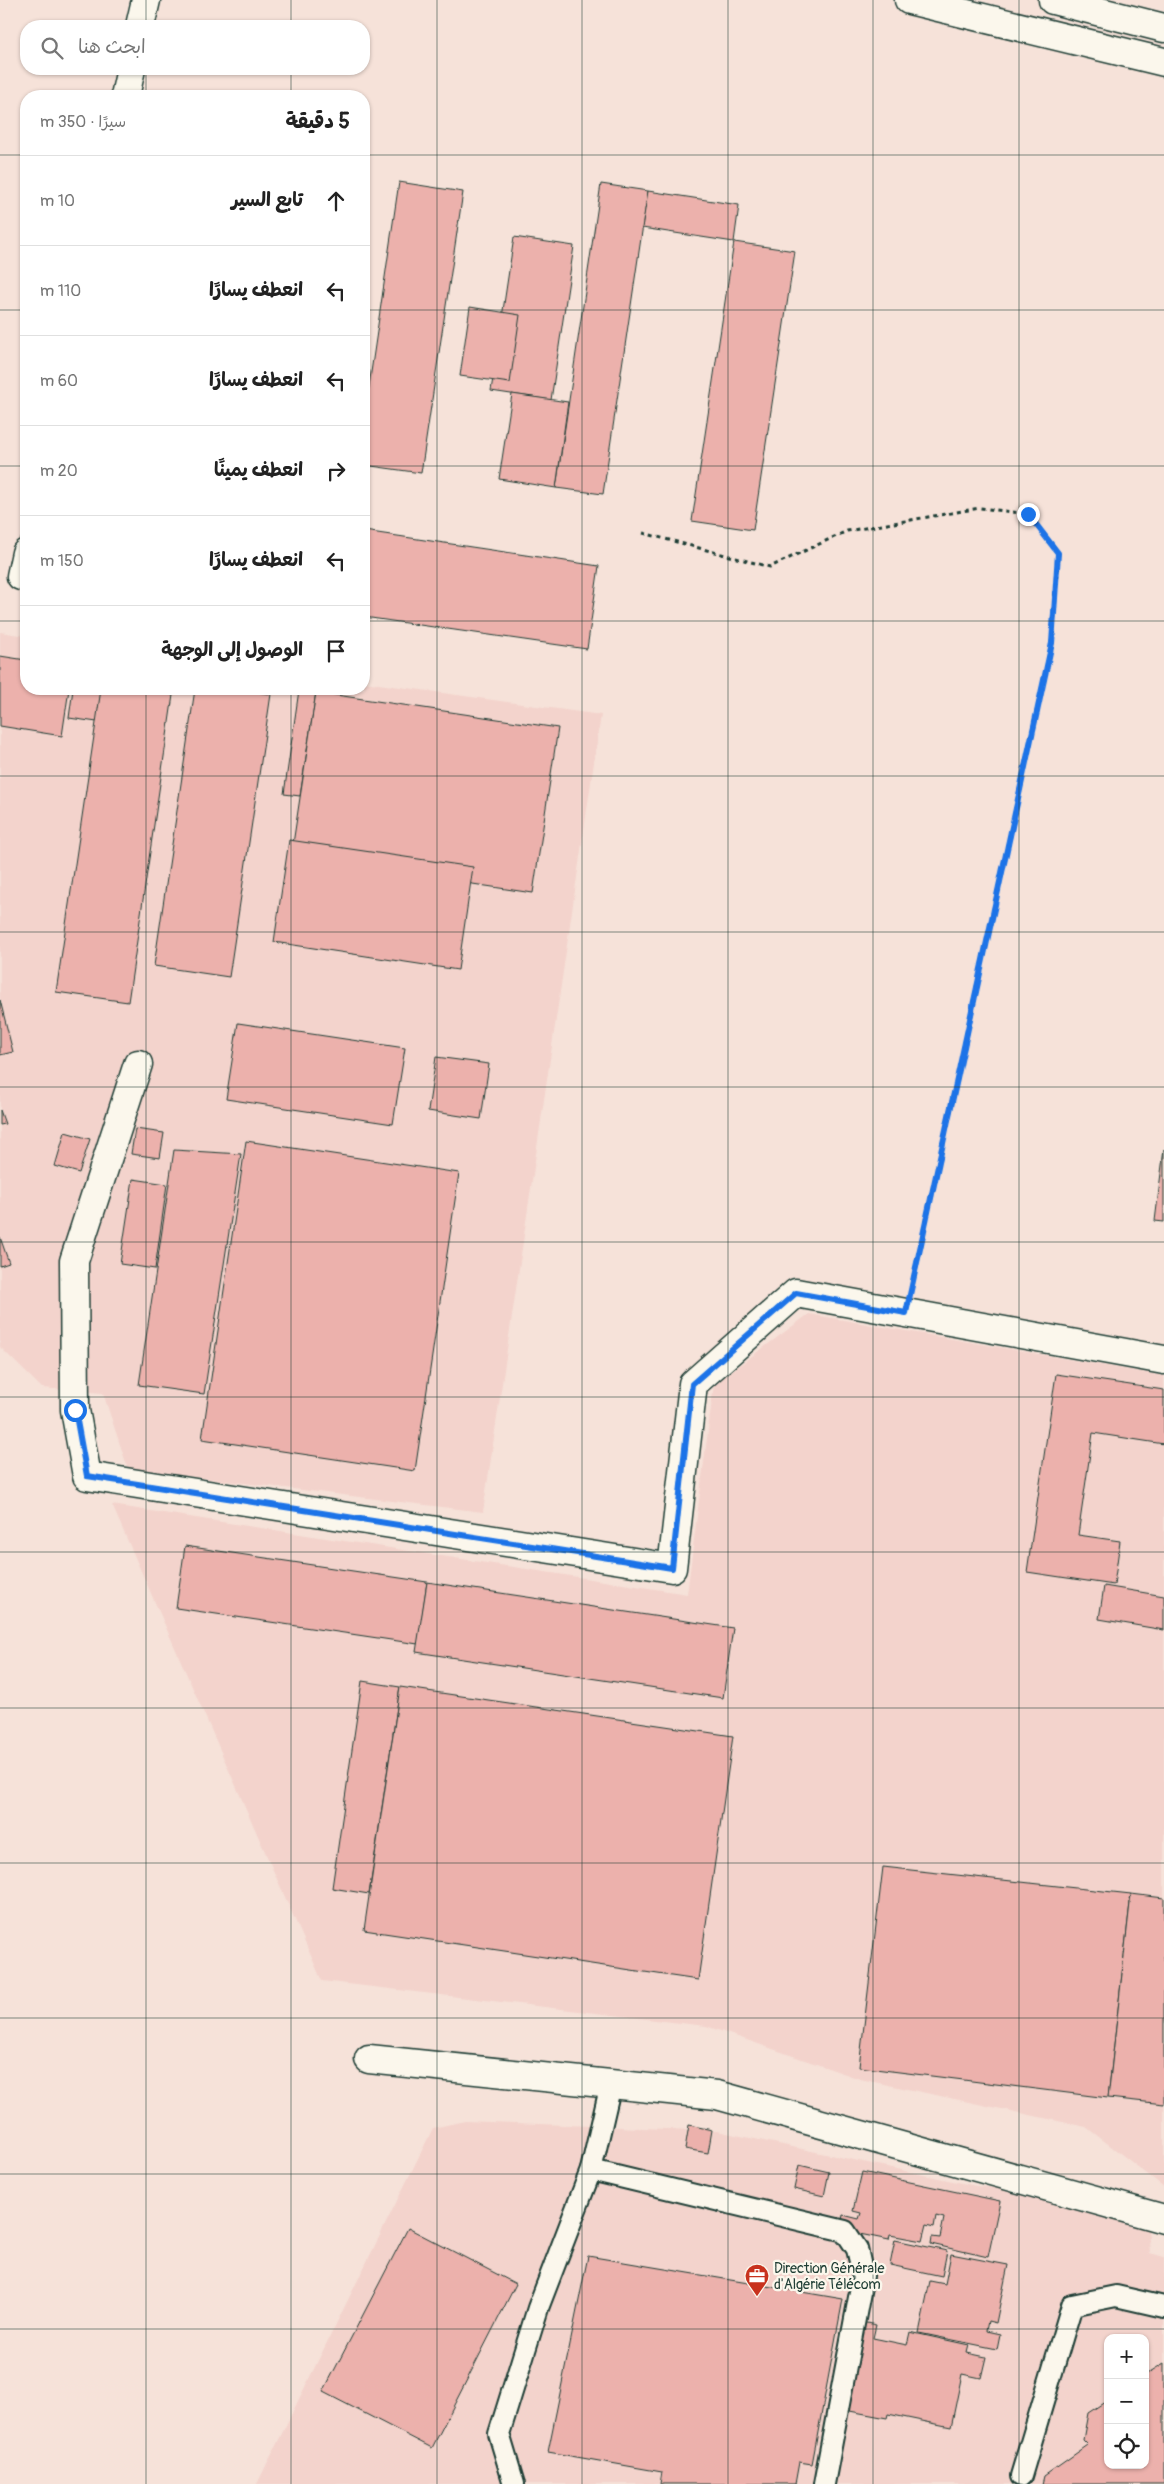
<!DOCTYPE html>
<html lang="ar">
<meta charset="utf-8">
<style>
body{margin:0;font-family:Pangolin,"Playpen Sans Arabic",sans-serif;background:#f6f6f6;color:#222;direction:rtl}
.controls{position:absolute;right:15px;bottom:15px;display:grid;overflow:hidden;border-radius:10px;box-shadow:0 1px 4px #0004}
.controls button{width:45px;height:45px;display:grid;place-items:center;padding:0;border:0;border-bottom:1px solid #e0e0e0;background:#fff;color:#222;font:25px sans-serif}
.stop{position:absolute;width:15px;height:15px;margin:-11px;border:4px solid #1a73e8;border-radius:50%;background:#fff}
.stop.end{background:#1a73e8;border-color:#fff;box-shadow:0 1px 5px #0008}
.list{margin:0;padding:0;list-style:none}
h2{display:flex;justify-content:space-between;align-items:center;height:65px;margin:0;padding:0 20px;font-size:21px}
h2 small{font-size:16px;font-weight:400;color:#767676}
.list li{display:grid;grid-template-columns:32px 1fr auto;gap:15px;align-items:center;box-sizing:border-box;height:90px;padding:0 20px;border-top:1px solid #e0e0e0}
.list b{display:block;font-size:19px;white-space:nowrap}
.list em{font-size:16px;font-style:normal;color:#767676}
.icon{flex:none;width:28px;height:28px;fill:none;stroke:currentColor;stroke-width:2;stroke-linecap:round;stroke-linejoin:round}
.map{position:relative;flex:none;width:1164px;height:2484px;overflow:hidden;direction:ltr}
.search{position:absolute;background:#fff;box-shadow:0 1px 4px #0004;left:20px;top:20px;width:350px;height:55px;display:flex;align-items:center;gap:12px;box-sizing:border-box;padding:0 18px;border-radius:20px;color:#767676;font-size:19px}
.panel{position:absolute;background:#fff;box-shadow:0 1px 4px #0004;left:20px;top:90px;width:350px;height:605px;border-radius:20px;direction:rtl}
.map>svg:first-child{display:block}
</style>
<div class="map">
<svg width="1164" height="2484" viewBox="0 0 1164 2484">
<rect width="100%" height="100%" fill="#f6e2d9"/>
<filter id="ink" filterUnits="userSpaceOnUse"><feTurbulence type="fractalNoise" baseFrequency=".02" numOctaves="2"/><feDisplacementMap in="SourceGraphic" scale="10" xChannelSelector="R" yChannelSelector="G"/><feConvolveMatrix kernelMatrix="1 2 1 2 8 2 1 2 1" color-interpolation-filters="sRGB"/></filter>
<g filter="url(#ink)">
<g fill="#f3d3cc" fill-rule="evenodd">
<path d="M0,632L26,636V689H364V682L601,715L483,1512L128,1469L103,1393L42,1388L0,1347Z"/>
<path d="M809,1314L1164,1376V2187L1086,2127L860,2079L706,2026L322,1981L112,1505L687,1594L714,1384Z"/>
<path d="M465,2121L717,2131L976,2186L1037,2192L1148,2228L1150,2253L1164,2257V2484H257L433,2128ZM1108,2338H1145V2465H1108Z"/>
</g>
<g fill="#ecb1ac" stroke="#1f3d34">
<path d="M399,182L463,192L421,473L364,465V420Z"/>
<path d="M601,184L648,191L603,494L556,488Z"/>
<path d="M648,191L739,205L734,242L642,228Z"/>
<path d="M514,237L574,246L551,400L491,391Z"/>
<path d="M734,242L795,251L753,530L692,521Z"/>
<path d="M470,307L520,315L510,383L460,376Z"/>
<path d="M512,394L568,402L556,488L499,479Z"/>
<path d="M364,531L599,566L587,649L364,617Z"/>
<path d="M0,656L26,660V689H69L62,736L0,726Z"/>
<path d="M73,689H102L97,722L69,718Z"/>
<path d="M101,689H130L173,695L128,1002L56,992Z"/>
<path d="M195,689H232L271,694L229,977L154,966Z"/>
<path d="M299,690L316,692L300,796L284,794Z"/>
<path d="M316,692L558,728L533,893L291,857Z"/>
<path d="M289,840L473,867L458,970L274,942Z"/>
<path d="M0,1000L13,1052L0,1055Z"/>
<path d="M238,1023L405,1048L393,1124L226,1099Z"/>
<path d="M436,1057L489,1064L481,1119L428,1111Z"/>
<path d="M0,1110L5,1124L0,1125Z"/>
<path d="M135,1129L164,1133L160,1158L131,1154Z"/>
<path d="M65,1132L90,1139L79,1173L55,1166Z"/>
<path d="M246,1141L459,1173L415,1471L202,1439Z"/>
<path d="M1164,1149V1222L1155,1221Z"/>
<path d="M174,1150L241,1154L204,1394L139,1385Z"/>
<path d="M133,1179L167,1184L155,1269L120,1264Z"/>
<path d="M0,1237L9,1263L0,1266Z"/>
<path d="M1056,1374L1164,1390V1444L1093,1433L1078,1535L1120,1541L1114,1585L1027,1572Z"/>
<path d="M185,1546L427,1582L418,1644L176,1608Z"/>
<path d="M427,1582L733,1628L723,1698L416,1652Z"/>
<path d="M1104,1586L1164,1596V1630L1099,1619Z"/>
<path d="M362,1681L400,1687L369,1894L332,1888Z"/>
<path d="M400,1687L733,1736L698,1980L364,1930Z"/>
<path d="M883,1867L1131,1894L1108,2098L859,2067Z"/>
<path d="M1131,1894L1164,1898V2104L1108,2098Z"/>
<path d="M689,2125L712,2130L708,2153L685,2149Z"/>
<path d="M799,2165L829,2172L824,2196L794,2189Z"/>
<path d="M862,2172L1000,2201L988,2257L931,2244L932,2237L940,2238L944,2218L936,2216L934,2227L926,2225L922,2241L890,2235L889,2240L840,2230L843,2215L859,2219L861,2213L853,2211Z"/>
<path d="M408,2228L516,2284L432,2448L323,2392Z"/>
<path d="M895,2240L947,2251L942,2276L890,2265Z"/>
<path d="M951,2254L1008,2265L996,2323L988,2321L986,2331L1000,2334L997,2349L919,2333L930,2281L945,2284Z"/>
<path d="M588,2256L843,2299L812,2464L799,2462L795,2484H660L662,2472L548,2452Z"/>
<path d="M857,2321L876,2325L873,2338L907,2345L910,2332L969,2345L967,2353L986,2357L981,2378L962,2374L951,2427L888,2414L887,2418L839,2409Z"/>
<path d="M1164,2363V2484H1042L1044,2476L1088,2445L1083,2440L1088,2413L1108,2400V2465H1145V2375Z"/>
</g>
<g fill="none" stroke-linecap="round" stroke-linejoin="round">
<defs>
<g id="lane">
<path d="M591,2170L845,2231L857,2249L863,2276L824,2484"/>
<path d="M1021,2476L1072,2305L1116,2296L1164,2307"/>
<path d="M514,2484L499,2434L538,2308L591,2170L611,2084"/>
</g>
<g id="street">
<path d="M140,26L146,0"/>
<path d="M125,96L131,69"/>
<path d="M21,576L26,553"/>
<path d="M138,1064L74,1261L75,1410L87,1476L672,1568L693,1384L796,1293L1164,1360"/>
<path d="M369,2059L717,2095L1164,2219"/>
</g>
<g id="highway">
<path d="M909,0L1164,62"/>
<path d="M1053,0L1164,28"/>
</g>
</defs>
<use href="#lane" stroke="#1f3d34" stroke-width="24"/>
<use href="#street" stroke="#1f3d34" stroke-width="31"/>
<use href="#highway" stroke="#1f3d34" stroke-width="31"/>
<path stroke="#1f3d34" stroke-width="3" stroke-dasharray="4 4" stroke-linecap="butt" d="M643,533L770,567L847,531L980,508L1028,514L1058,553L1052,643L913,1281"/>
<use href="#lane" stroke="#fbf7ec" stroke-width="20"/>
<use href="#street" stroke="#fbf7ec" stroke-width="28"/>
<use href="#highway" stroke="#fbf7ec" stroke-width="28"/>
</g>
</g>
<g fill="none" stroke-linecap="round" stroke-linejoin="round" filter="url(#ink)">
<path stroke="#1a73e8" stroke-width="6" d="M75,1410L87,1476L672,1568L692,1384L796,1293L906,1313L1052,643L1058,553L1028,514"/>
</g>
<path fill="none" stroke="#1f3d34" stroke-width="1" stroke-opacity="0.55" d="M146,0V26M291,0V26M437,0V2484M582,0V2484M728,0V2484M873,0V2484M1019,0V2484M146,69V96M291,69V96M0,155H26M364,155H1164M0,310H26M364,310H1164M0,466H26M364,466H1164M0,621H26M364,621H1164M146,689V2484M291,689V2484M0,776H1164M0,932H1164M0,1087H1164M0,1242H1164M0,1397H1164M0,1552H1164M0,1708H1164M0,1863H1164M0,2018H1164M0,2174H1164M0,2329H1164"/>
<defs>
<symbol id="office-pin" viewBox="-11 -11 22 30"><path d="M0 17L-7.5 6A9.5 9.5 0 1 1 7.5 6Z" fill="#c8321e" stroke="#fbf7ec"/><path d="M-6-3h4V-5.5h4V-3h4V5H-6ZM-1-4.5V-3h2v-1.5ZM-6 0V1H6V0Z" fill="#fff"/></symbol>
</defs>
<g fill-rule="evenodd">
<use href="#office-pin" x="743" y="2262" width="28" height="38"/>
</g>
<g text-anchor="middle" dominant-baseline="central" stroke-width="4.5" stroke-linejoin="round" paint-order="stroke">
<g font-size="14" fill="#1f3d34" stroke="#fbf7ec" text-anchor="start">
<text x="774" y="2268">Direction Générale<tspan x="774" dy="16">d'Algérie Télécom</tspan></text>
</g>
</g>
</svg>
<div class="controls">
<button>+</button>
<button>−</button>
<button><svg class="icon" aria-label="locate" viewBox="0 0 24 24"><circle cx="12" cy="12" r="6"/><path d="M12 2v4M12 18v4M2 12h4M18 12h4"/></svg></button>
</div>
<div class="stop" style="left:75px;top:1410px"></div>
<div class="stop end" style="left:1028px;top:514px"></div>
<div class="search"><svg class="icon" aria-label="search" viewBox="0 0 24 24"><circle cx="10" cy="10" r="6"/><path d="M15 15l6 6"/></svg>ابحث هنا</div>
<section class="panel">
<h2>5 دقيقة<small>سيرًا · 350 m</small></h2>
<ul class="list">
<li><svg class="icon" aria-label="ahead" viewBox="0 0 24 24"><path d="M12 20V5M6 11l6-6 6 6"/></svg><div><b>تابع السير</b></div><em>10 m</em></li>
<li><svg class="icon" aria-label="left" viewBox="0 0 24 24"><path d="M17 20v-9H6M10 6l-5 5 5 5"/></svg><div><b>انعطف يسارًا</b></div><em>110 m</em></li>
<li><svg class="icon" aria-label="left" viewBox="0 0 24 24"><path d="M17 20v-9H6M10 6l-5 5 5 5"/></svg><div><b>انعطف يسارًا</b></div><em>60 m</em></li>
<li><svg class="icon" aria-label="right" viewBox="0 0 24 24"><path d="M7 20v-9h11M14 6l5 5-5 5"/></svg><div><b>انعطف يمينًا</b></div><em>20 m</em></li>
<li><svg class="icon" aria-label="left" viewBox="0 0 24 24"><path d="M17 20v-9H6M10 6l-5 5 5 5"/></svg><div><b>انعطف يسارًا</b></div><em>150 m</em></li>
<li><svg class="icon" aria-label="arrive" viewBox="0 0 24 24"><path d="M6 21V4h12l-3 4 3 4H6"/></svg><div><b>الوصول إلى الوجهة</b></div></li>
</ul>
</section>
</div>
